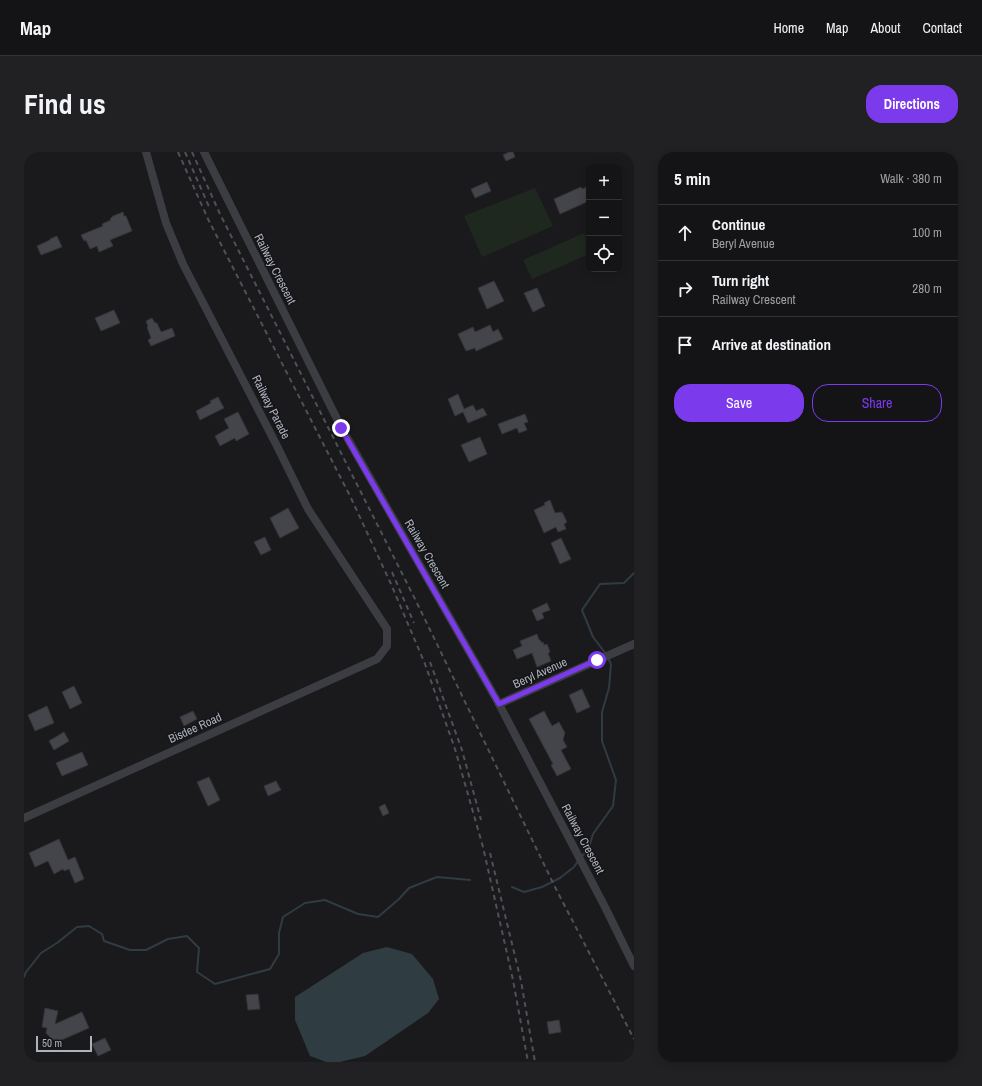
<!DOCTYPE html>
<meta charset="utf-8">
<style>
body{margin:0;font-family:"Archivo Narrow",sans-serif;background:#212123;color:#f1f3f6}
.controls{position:absolute;right:12px;top:12px;display:grid;overflow:hidden;border-radius:8px;box-shadow:0 2px 10px #0003}
.controls button{width:36px;height:36px;display:grid;place-items:center;padding:0;border:0;border-bottom:1px solid #333335;background:#141416;color:#f1f3f6;font:20px sans-serif}
.scale{position:absolute;left:12px;bottom:10px;width:56px;box-sizing:border-box;padding-left:4px;border:2px solid #acb3bd;border-top:0;font-size:11px;line-height:14px;white-space:nowrap;color:#acb3bd;-webkit-text-stroke:3px #151518;paint-order:stroke}
.stop{position:absolute;width:12px;height:12px;margin:-9px;border:3px solid #7c3aed;border-radius:50%;background:#fff}
.stop.end{background:#7c3aed;border-color:#fff;box-shadow:0 1px 4px #0008}
.list{margin:0;padding:0;list-style:none}
h2{display:flex;justify-content:space-between;align-items:center;height:52px;margin:0;padding:0 16px;font-size:17px}
h2 small{font-size:13px;font-weight:400;color:#9d9ea1}
.list li{display:grid;grid-template-columns:26px 1fr auto;gap:12px;align-items:center;box-sizing:border-box;height:56px;padding:0 16px;border-top:1px solid #333335}
.list b{display:block;font-size:15px;white-space:nowrap}
.list p{margin:0;font-size:13px;white-space:nowrap;color:#9d9ea1}
.list em{font-size:13px;font-style:normal;color:#9d9ea1}
.actions{display:flex;gap:8px;padding:12px 16px}
.actions a{flex:1;padding:9px 0;border:1px solid #7c3aed;border-radius:16px;text-align:center;font-size:14px;color:#7c3aed}
.actions .main{background:#7c3aed;color:#fff}
.icon{flex:none;width:22px;height:22px;fill:none;stroke:currentColor;stroke-width:2;stroke-linecap:round;stroke-linejoin:round}
.map{position:relative;flex:none;width:610px;height:910px;overflow:hidden;border-radius:16px}
header{display:flex;align-items:center;gap:24px;box-sizing:border-box;height:56px;padding:0 20px;background:#141416;border-bottom:1px solid #333335}
header strong{font-size:19px}
nav{display:flex;gap:22px;margin-inline-start:auto;font-size:14px}
.intro{display:flex;align-items:center;justify-content:space-between;box-sizing:border-box;height:96px;padding:0 24px}
h1{margin:0;font-size:28px}
.button{padding:10px 18px;border-radius:16px;background:#7c3aed;color:#fff;font-size:14px;font-weight:700}
main{display:flex;gap:24px;padding:0 24px}
aside{flex:1;background:#141416;border-radius:16px;box-shadow:0 2px 10px #0003}
.map>svg:first-child{display:block}
</style>
<header>
<strong>Map</strong>
<nav><a>Home</a><a>Map</a><a>About</a><a>Contact</a></nav>
</header>
<div class="intro"><h1>Find us</h1><a class="button">Directions</a></div>
<main>
<div class="map">
<svg width="610" height="910" viewBox="0 0 610 910">
<rect width="100%" height="100%" fill="#1a1a1d"/>
<g fill="#1f281f">
<path d="M511,36L529,74L458,105L440,64Z"/>
<path d="M560,81L565,92V102L508,127L499,108Z"/>
</g>
<path fill="#2f3c42" d="M363,795L388,802L409,827L415,847L404,861L341,904L316,910H302L286,904L271,868V845L339,801Z"/>
<g fill="none" stroke-linecap="round" stroke-linejoin="round">
<g stroke="#2f3c42" stroke-width="2">
<path d="M582,502L569,485L558,458L576,432L600,431L610,421"/>
<path d="M557,706L565,695L569,682L589,654L592,628L578,589V560L585,536L587,512L584,506"/>
<path d="M488,735L500,740L518,735L536,726L550,715L554,709"/>
<path d="M0,825L2,820L17,801L33,791L53,775L65,774L78,782L80,789L106,798H122L144,787L163,784L175,796L173,820L191,832L246,817L255,802V781L259,765L281,751L301,748L334,762L354,765L375,747L385,736L413,725L446,728"/>
</g>
</g>
<g fill="#44454a" stroke="#343439">
<path d="M485,0H489L491,5L482,9L479,3Z"/>
<path d="M463,30L467,39L451,46L447,37Z"/>
<path d="M557,35L558,37L563,35L565,40V49L536,62L530,47Z"/>
<path d="M99,60L100,64H102L108,79L86,88L89,94L75,100L73,94L66,97L62,88L60,89L57,83L79,74L78,72L87,68L86,67L89,64Z"/>
<path d="M33,84L38,95L17,103L13,94L26,88V87Z"/>
<path d="M470,129L480,149L463,157L454,136Z"/>
<path d="M513,136L521,154L509,160L500,141Z"/>
<path d="M90,158L96,171L77,179L71,166Z"/>
<path d="M128,166L131,171H133L137,180L148,176L151,184L127,194L124,188L127,186L123,175L124,174L122,169Z"/>
<path d="M466,173L469,180L474,177L479,187L452,199L451,196L442,199L434,182L449,175L451,180Z"/>
<path d="M434,242L440,257L449,253L452,259L459,256L463,263L444,271L439,260L431,264L424,247Z"/>
<path d="M194,245L200,256L176,268L172,259L187,251L186,249Z"/>
<path d="M214,260L225,282L212,289L211,286L196,294L191,284L205,276L200,267Z"/>
<path d="M501,262L504,270L500,271L503,278L495,281L493,276L478,282L474,272Z"/>
<path d="M456,285L463,302L445,310L437,293Z"/>
<path d="M526,348L531,361L538,360L543,370L540,372L542,377L534,380L532,375L520,381L510,358L521,353L520,351Z"/>
<path d="M264,356L275,376L256,386L246,366Z"/>
<path d="M241,385L247,398L237,403L230,390Z"/>
<path d="M537,386L547,407L536,412L527,391Z"/>
<path d="M523,451L526,458L518,461L520,466L513,469L508,458Z"/>
<path d="M513,482L515,488H516L518,491L519,490L520,493L523,492L526,500L524,501L527,509L513,515L508,501L493,507L489,498L498,494L496,489Z"/>
<path d="M50,534L58,551L46,557L38,540Z"/>
<path d="M558,537L566,555L553,561L545,543Z"/>
<path d="M23,554L30,571L11,579L4,563Z"/>
<path d="M169,559L173,567L160,574L156,565Z"/>
<path d="M520,559L528,574L535,570L541,581L539,588L543,595L537,598L547,617L533,624L527,613L529,612L505,567Z"/>
<path d="M40,580L45,589L30,598L25,589Z"/>
<path d="M58,600L64,613L38,624L32,611Z"/>
<path d="M185,625L196,648L184,654L173,630Z"/>
<path d="M252,629L257,638L244,644L240,634Z"/>
<path d="M361,652L365,661L359,664L355,655Z"/>
<path d="M35,687L44,708L51,705L60,727L51,731L45,717L40,719L39,717L30,722L24,709L11,715L5,701Z"/>
<path d="M234,842L236,857L224,858L222,843Z"/>
<path d="M21,856L34,859L31,872L58,860L65,876L33,890L27,886L22,881L23,876L18,875Z"/>
<path d="M535,868L537,880L525,882L523,870Z"/>
<path d="M81,886L87,898L74,904L68,892Z"/>
</g>
<g fill="none" stroke-linecap="round" stroke-linejoin="round">
<g stroke="#3b3d42" stroke-width="8">
<path d="M180,0L317,275L475,552L581,755L610,814"/>
<path d="M475,552L610,492"/>
<path d="M0,666L353,507L363,494V477L284,357L253,294L159,112L142,71L122,0"/>
</g>
<g stroke="#4e5157" stroke-width="2" stroke-dasharray="5 4" stroke-linecap="butt">
<path d="M154,0L184,67L327,346L367,432L401,512L431,597L459,695L489,828L504,910"/>
<path d="M161,0L186,57"/>
<path d="M168,0L196,62L392,449L532,737L610,887"/>
<path d="M368,420L390,471"/>
<path d="M406,510L438,598L457,668"/>
<path d="M466,701L497,829L511,910"/>
</g>
</g>
<g fill="none" stroke-linecap="round" stroke-linejoin="round">
<path stroke="#7c3aed" stroke-width="5" d="M317,276L475,552L573,508"/>
</g>
<g text-anchor="middle" dominant-baseline="central" stroke-width="3" stroke-linejoin="round" paint-order="stroke">
<g font-size="12" fill="#acb3bd" stroke="#151518">
<text transform="translate(251 117) rotate(63)">Railway Crescent</text>
<text transform="translate(247 255) rotate(63)">Railway Parade</text>
<text transform="translate(403 402) rotate(60)">Railway Crescent</text>
<text transform="translate(516 521) rotate(-24)">Beryl Avenue</text>
<text transform="translate(171 576) rotate(-24)">Bisdee Road</text>
<text transform="translate(559 687) rotate(62)">Railway Crescent</text>
</g>
</g>
</svg>
<div class="controls">
<button>+</button>
<button>−</button>
<button><svg class="icon" aria-label="locate" viewBox="0 0 24 24"><circle cx="12" cy="12" r="6"/><path d="M12 2v4M12 18v4M2 12h4M18 12h4"/></svg></button>
</div>
<div class="scale">50 m</div>
<div class="stop" style="left:573px;top:508px"></div>
<div class="stop end" style="left:317px;top:276px"></div>
</div>
<aside>
<h2>5 min<small>Walk · 380 m</small></h2>
<ul class="list">
<li><svg class="icon" aria-label="ahead" viewBox="0 0 24 24"><path d="M12 20V5M6 11l6-6 6 6"/></svg><div><b>Continue</b><p>Beryl Avenue</p></div><em>100 m</em></li>
<li><svg class="icon" aria-label="right" viewBox="0 0 24 24"><path d="M7 20v-9h11M14 6l5 5-5 5"/></svg><div><b>Turn right</b><p>Railway Crescent</p></div><em>280 m</em></li>
<li><svg class="icon" aria-label="arrive" viewBox="0 0 24 24"><path d="M6 21V4h12l-3 4 3 4H6"/></svg><div><b>Arrive at destination</b></div></li>
</ul>
<div class="actions"><a class="main">Save</a><a>Share</a></div>
</aside>
</main>
